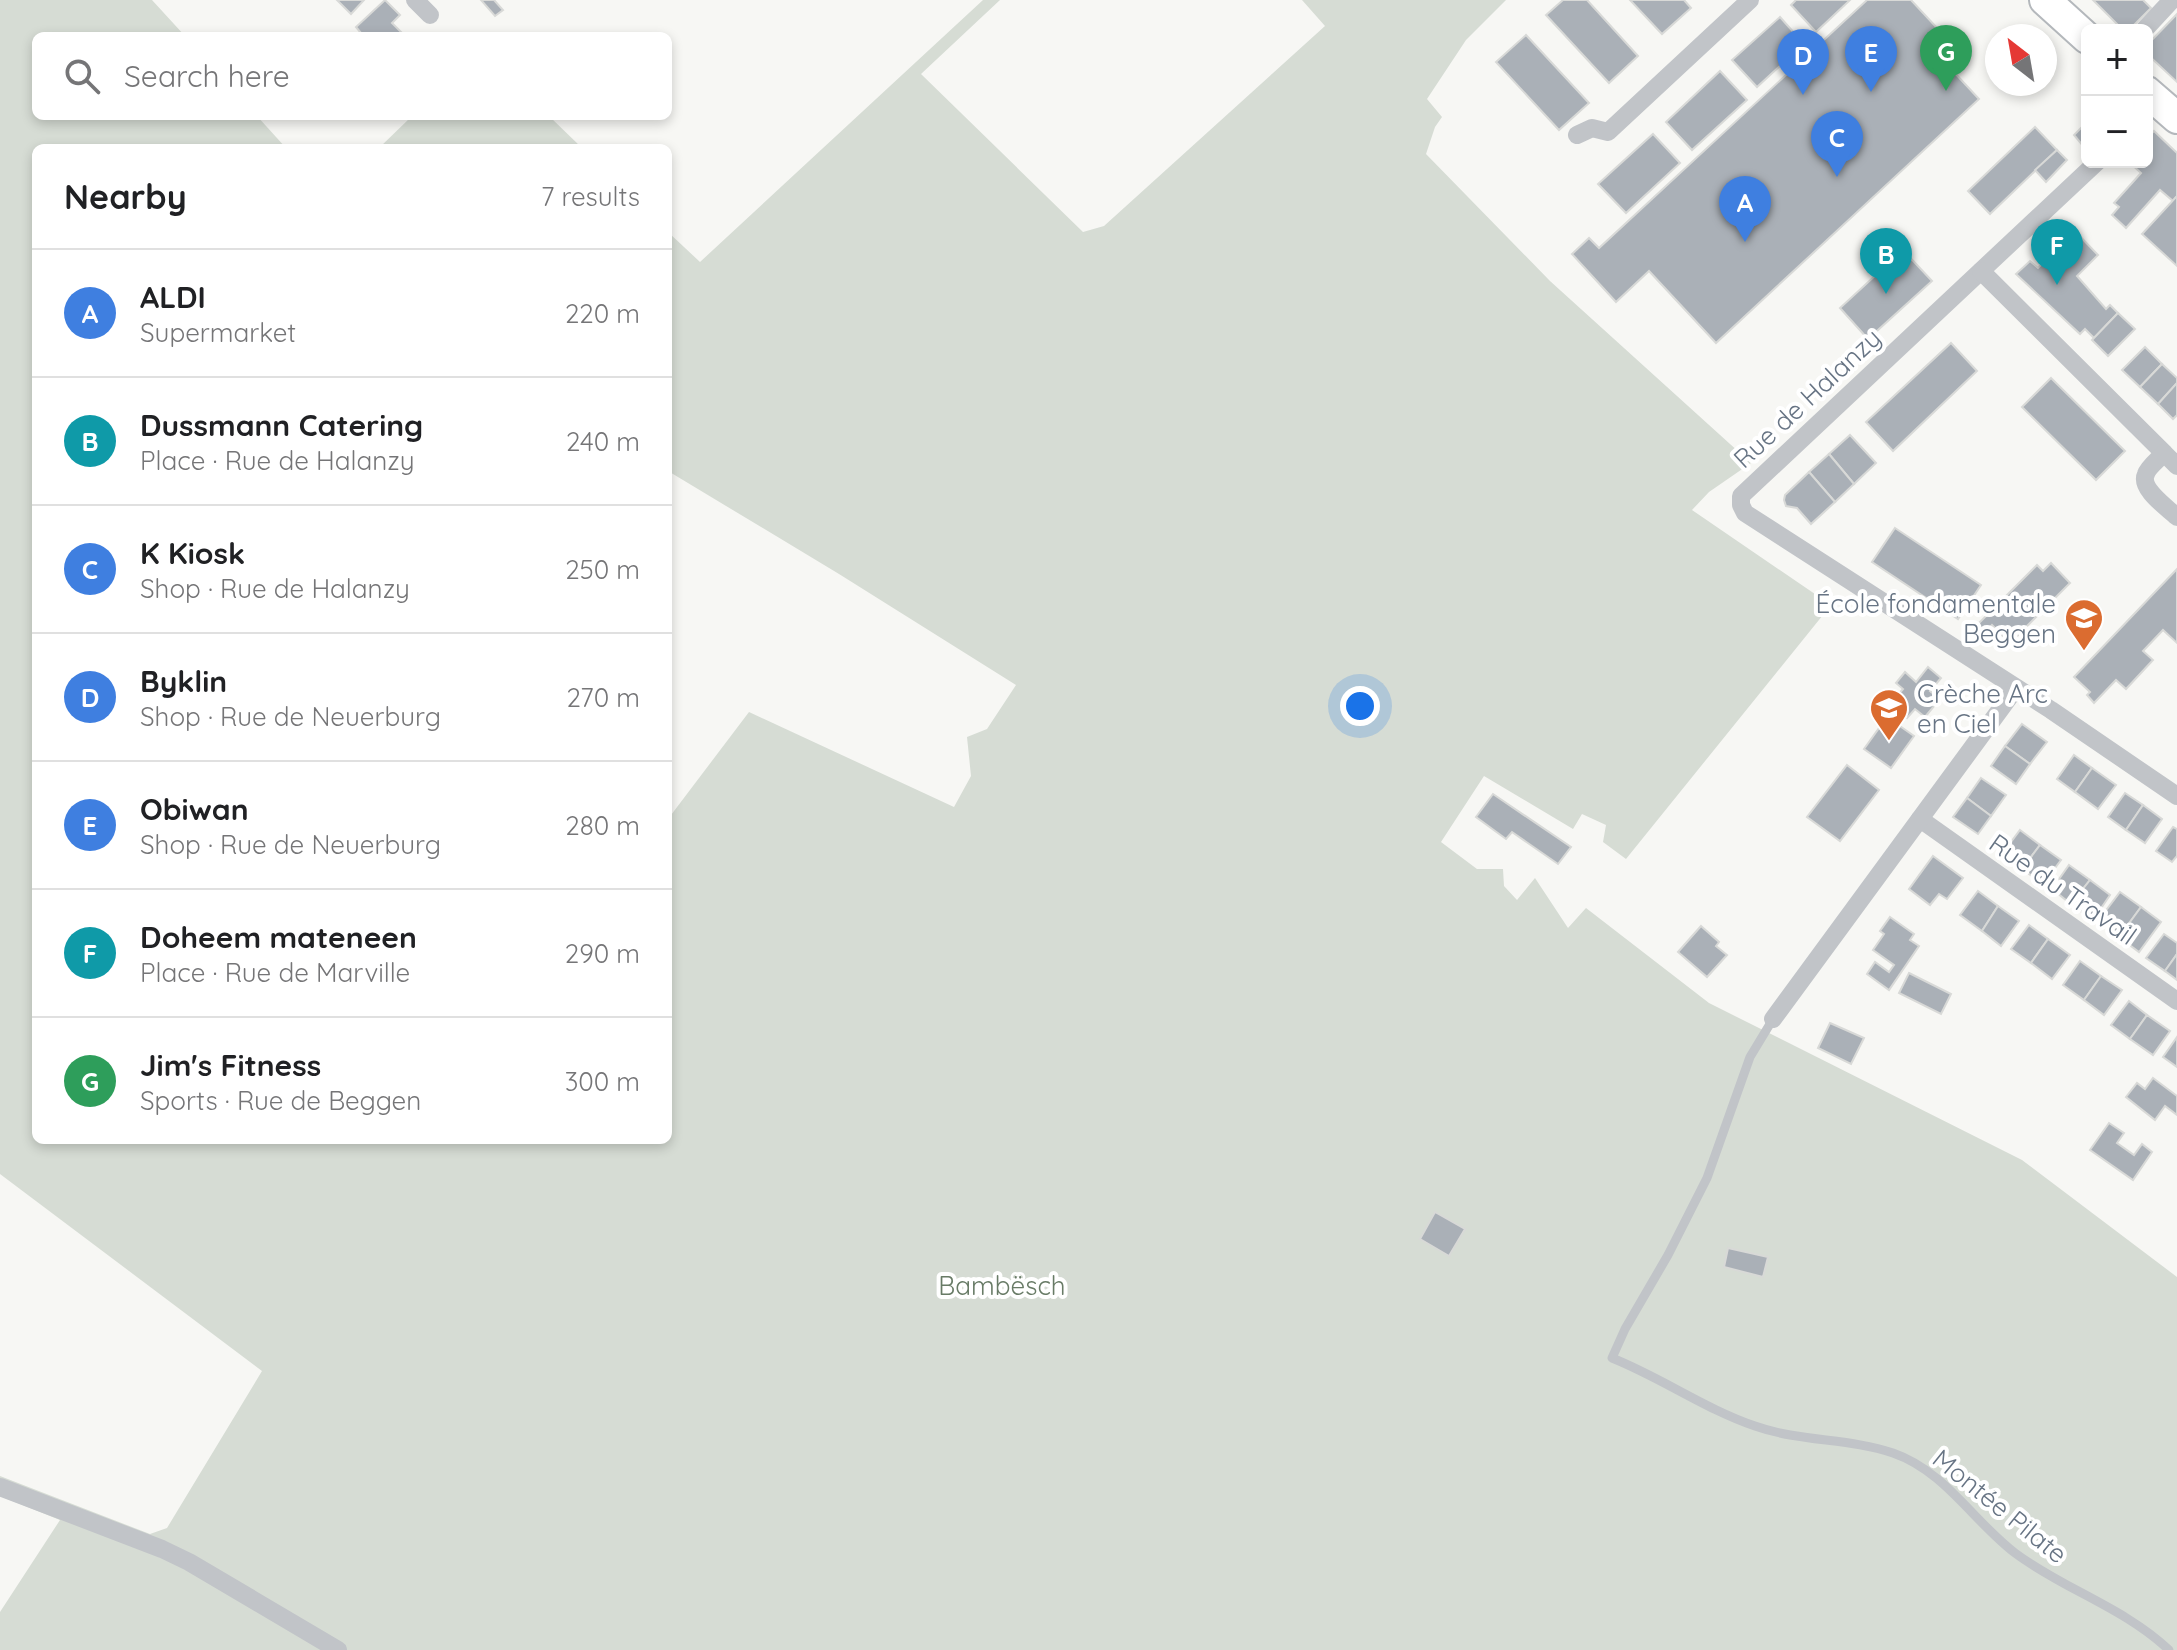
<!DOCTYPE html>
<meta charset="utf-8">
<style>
body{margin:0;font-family:Quicksand,sans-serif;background:#f2f2f2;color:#202124}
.controls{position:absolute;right:24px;top:24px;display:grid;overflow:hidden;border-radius:12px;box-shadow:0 4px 12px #0003}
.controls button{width:72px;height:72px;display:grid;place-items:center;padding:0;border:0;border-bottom:2px solid #e0e0e0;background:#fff;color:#202124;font:40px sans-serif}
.compass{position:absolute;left:1985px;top:24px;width:72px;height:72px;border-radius:50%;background:#fff;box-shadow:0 4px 12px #0003;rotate:329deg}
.you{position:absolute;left:1360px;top:706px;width:28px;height:28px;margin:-20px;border:6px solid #fff;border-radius:50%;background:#1a73e8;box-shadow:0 0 0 12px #1a73e833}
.badge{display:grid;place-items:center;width:52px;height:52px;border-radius:50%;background:#d93025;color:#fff;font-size:26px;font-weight:700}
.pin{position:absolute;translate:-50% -66px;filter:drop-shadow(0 2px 4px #0008)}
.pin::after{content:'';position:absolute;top:42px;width:28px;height:24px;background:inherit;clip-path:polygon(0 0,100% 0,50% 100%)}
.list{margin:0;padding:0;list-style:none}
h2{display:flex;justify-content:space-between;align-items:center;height:104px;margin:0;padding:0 32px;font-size:34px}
h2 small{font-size:26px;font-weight:400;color:#757577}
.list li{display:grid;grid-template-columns:52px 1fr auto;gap:24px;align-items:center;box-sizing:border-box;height:128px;padding:0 32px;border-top:2px solid #e0e0e0}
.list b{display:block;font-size:30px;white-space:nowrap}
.list p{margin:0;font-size:26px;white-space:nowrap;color:#757577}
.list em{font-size:26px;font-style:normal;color:#757577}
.icon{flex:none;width:44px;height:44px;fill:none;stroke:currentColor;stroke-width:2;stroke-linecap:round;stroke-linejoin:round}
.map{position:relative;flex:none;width:2177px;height:1650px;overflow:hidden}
.search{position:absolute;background:#fff;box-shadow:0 4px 12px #0003;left:32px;top:32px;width:640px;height:88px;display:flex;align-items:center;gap:20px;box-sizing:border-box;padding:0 28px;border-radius:12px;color:#757577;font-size:30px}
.panel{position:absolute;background:#fff;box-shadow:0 4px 12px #0003;left:32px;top:144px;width:640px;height:1000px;border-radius:12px}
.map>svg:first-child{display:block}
</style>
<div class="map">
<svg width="2177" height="1650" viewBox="0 0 2177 1650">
<rect width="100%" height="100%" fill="#f7f7f4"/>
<g fill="#d6dcd4">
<path d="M0,0H152L185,36H36V116H257L286,148H36V1140H668V819L749,712L954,807L971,776L967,737L987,729L1016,685L839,574L668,471V232L700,262L983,0H1000L921,74L1083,232L1104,226L1325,26L1302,0H1506L1466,40L1427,99L1442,117L1435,127L1426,154L1550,281L1751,463L1709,492L1692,510L1831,605L1626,859L1603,842L1606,825L1582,814L1573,829L1484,776L1441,842L1477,869H1503L1504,886L1517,900L1535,878L1568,928L1586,908L1709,1003L2022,1160L2177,1277V1650H0V1612L60,1520L0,1496V1476L150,1534L167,1528L262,1371L0,1174Z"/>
<path d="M412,116H549L582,148H379Z"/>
</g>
<g fill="#aab0b7" stroke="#d8d9d7" stroke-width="2">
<path d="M337,0H364L351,14Z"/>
<path d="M385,0L400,15L392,23L404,35L358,36L361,33L356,27Z"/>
<path d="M481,0H494L503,10L495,16Z"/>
<path d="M1563,0H1587L1638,56L1609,83L1546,15Z"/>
<path d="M1630,0H1684L1691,8L1662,34Z"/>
<path d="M1796,0H1850L1816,32L1791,5Z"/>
<path d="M1867,0H1911L1938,29L1925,41L1979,99L1716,343L1649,271L1616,302L1572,254L1589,238L1599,248Z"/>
<path d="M2093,0H2143L2151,8L2129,30H2123Z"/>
<path d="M2177,14V82L2147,54V45Z"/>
<path d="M1780,17L1804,44L1757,87L1732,60Z"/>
<path d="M1526,35L1589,103L1559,130L1496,62Z"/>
<path d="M1720,71L1747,100L1692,150L1666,122Z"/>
<path d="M2087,122V144L2084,147L2074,135Z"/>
<path d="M2035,127L2057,150L1990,214L1968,191Z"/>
<path d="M2154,131L2177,153V196L2173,201L2160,190L2126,228L2112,215L2119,207L2114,203L2141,173L2129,162H2147V138Z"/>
<path d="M1653,134L1680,163L1626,213L1598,184Z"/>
<path d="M2057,150L2067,160L2046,182L2035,170Z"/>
<path d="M2177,196V266L2142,234Z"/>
<path d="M2072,228L2098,255L2077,276L2106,309L2110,305L2118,313L2094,338L2085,329L2080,334L2016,274L2030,261L2038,268L2042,264L2039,261Z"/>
<path d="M1903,250L1932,281L1868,339L1840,308Z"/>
<path d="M2118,313L2135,329L2108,356L2092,340Z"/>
<path d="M1951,343L1977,371L1893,451L1866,422Z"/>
<path d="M2145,347L2162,364L2140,387L2122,370Z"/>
<path d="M2162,364L2177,378V383L2158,404L2140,387Z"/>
<path d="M2051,378L2125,451L2096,480L2022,407Z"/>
<path d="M2177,383V415L2173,419L2158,404Z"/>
<path d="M1850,435L1876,463L1854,484L1829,454Z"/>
<path d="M1829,454L1854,484L1835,502L1809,472Z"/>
<path d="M1809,472L1835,502L1811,524L1797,508L1786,506L1784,500L1785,495Z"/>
<path d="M1895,528L1981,585L1958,619L1872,562Z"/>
<path d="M2051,563L2070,583L2010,643L1992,625L1985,633L1977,625L2037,565L2043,571Z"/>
<path d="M2177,569V643L2163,630L2143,651L2153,660L2126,689L2116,680L2094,703L2087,695L2090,692L2074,677Z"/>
<path d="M1928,667L1941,678L1930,691L1940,699L1925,717L1915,709L1907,718L1890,704L1903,689L1896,683L1905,672L1916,682Z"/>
<path d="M1887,717L1914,736L1891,768L1864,749Z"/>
<path d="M2022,724L2047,742L2030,764L2005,746Z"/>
<path d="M2005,746L2030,764L2016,784L1991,766Z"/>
<path d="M2074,755L2092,768L2075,792L2057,779Z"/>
<path d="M1847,765L1879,790L1840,841L1807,817Z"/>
<path d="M2092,768L2116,785L2098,809L2075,792Z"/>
<path d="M1981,778L2006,795L1991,816L1967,798Z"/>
<path d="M2125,793L2143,805L2126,830L2108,817Z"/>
<path d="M1493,794L1571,847L1558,864L1512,832L1506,839L1476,817Z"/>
<path d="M1967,798L1991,816L1978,834L1953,817Z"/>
<path d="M2143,805L2162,819L2145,843L2126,830Z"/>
<path d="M2173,827L2177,829V856L2172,862L2156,851Z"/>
<path d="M2020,830L2040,845L2022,869L2002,854Z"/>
<path d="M2040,845L2061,860L2043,884L2022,869Z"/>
<path d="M1933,856L1963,878L1947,899L1939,894L1930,905L1909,889Z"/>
<path d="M2069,865L2090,880L2071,904L2052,889Z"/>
<path d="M2090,880L2110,895L2093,920L2071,904Z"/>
<path d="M1978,891L1998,906L1982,931L1960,915Z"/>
<path d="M2120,892L2141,907L2119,937L2098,921Z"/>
<path d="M1998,906L2019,921L2001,946L1982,931Z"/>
<path d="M2141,907L2161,922L2139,952L2119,937Z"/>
<path d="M1890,917L1914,934L1910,940L1919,946L1889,990L1867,974L1875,962L1889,972L1894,965L1873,950L1884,934L1880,931Z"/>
<path d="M2029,925L2048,939L2031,963L2011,949Z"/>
<path d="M1701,926L1719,942L1716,946L1727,955L1707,977L1678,952Z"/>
<path d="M2164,934L2177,943V954L2165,971L2146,958Z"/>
<path d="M2048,939L2070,955L2052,979L2031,963Z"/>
<path d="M2177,954V980L2165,971Z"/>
<path d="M2080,961L2101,976L2084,1000L2063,985Z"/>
<path d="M1909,973L1951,994L1941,1014L1899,993Z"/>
<path d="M2101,976L2122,990L2104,1015L2084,1000Z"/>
<path d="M2129,1001L2147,1015L2130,1039L2111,1025Z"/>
<path d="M2147,1015L2170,1031L2153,1055L2130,1039Z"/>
<path d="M1830,1023L1864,1038L1851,1064L1818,1048Z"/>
<path d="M2177,1037V1067L2163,1057Z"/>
<path d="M2153,1078L2177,1096V1115L2165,1106L2155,1120L2126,1097L2137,1083L2145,1089Z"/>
<path d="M2109,1123L2124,1133L2117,1143L2134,1155L2142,1144L2152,1152L2133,1180L2090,1150Z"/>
<path d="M1435,1212L1465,1229L1449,1256L1420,1239Z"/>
<path d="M1728,1248L1768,1257L1763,1277L1724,1267Z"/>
</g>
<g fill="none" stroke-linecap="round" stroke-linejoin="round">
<defs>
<g id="primary">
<path d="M2045,0L2087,38"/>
<path d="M2147,92L2177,118"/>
</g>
</defs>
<use href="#primary" stroke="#b4b8bc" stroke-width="34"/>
<path stroke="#c1c4c8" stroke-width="9" d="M1773,1019L1750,1057L1707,1178L1668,1255L1625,1329L1612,1358C1662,1378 1705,1409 1755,1426C1800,1442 1849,1438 1893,1453C1945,1471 1973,1521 2015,1553C2063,1589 2125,1608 2169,1650"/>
<g stroke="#c1c4c8" stroke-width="18">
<path d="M415,0L430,15"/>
<path d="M2144,30L2172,0"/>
<path d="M1577,135L1592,128L1608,132L1750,0"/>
<path d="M2097,162L1741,496V505L1745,513L2051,710L2177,796"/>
<path d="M1981,271L2164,453"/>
<path d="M2177,466L2164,453C2159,459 2148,467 2146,474C2139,489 2168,508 2177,517"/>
<path d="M1920,819L2177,1001"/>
<path d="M1773,1019L2016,688"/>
<path d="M0,1487L162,1549L189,1562L338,1650"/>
</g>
<use href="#primary" stroke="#fff" stroke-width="30"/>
</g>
<defs>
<symbol id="school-pin" viewBox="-11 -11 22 30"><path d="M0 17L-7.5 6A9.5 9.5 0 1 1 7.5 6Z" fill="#db6c30" stroke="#fff"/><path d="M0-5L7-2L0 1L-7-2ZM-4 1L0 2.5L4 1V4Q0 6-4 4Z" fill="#fff"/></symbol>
</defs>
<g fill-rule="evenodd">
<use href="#school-pin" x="2062" y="596" width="44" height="60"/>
<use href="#school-pin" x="1867" y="686" width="44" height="60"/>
</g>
<g text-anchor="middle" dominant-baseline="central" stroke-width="8" stroke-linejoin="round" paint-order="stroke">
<g font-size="26" fill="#677484" stroke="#fff">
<text transform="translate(1807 398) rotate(-43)">Rue de Halanzy</text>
<text transform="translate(2063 889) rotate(35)">Rue du Travail</text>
<text transform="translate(2000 1506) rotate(39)">Montée Pilate</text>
</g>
<g font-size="26" fill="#677484" stroke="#fff" text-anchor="end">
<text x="2056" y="603">École fondamentale<tspan x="2056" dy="30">Beggen</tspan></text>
<text x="1917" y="693" text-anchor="start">Crèche Arc<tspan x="1917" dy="30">en Ciel</tspan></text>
</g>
<g font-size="26" fill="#687b66" stroke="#fff">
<text x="1002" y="1285">Bambësch</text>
</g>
</g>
</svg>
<div class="controls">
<button>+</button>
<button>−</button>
</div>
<svg class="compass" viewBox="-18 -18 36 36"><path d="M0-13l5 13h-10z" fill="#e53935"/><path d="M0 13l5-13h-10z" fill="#757577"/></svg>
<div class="you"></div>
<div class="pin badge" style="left:1745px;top:242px;background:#3f7fe0">A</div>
<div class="pin badge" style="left:1886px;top:294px;background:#0f9aa8">B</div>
<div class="pin badge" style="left:1837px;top:177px;background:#3f7fe0">C</div>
<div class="pin badge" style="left:1803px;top:95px;background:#3f7fe0">D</div>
<div class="pin badge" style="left:1871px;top:92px;background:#3f7fe0">E</div>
<div class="pin badge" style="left:2057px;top:285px;background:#0f9aa8">F</div>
<div class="pin badge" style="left:1946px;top:91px;background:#2e9e5b">G</div>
<div class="search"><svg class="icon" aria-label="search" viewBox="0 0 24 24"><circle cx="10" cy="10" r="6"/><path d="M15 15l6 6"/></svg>Search here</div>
<section class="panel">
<h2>Nearby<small>7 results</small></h2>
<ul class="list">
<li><span class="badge" style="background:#3f7fe0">A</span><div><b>ALDI</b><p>Supermarket</p></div><em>220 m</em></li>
<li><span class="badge" style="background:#0f9aa8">B</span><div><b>Dussmann Catering</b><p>Place · Rue de Halanzy</p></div><em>240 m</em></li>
<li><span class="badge" style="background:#3f7fe0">C</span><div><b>K Kiosk</b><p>Shop · Rue de Halanzy</p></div><em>250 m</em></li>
<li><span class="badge" style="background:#3f7fe0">D</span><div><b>Byklin</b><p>Shop · Rue de Neuerburg</p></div><em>270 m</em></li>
<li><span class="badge" style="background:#3f7fe0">E</span><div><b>Obiwan</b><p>Shop · Rue de Neuerburg</p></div><em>280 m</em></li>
<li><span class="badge" style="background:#0f9aa8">F</span><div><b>Doheem mateneen</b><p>Place · Rue de Marville</p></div><em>290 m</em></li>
<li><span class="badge" style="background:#2e9e5b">G</span><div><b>Jim's Fitness</b><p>Sports · Rue de Beggen</p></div><em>300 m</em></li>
</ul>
</section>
</div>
